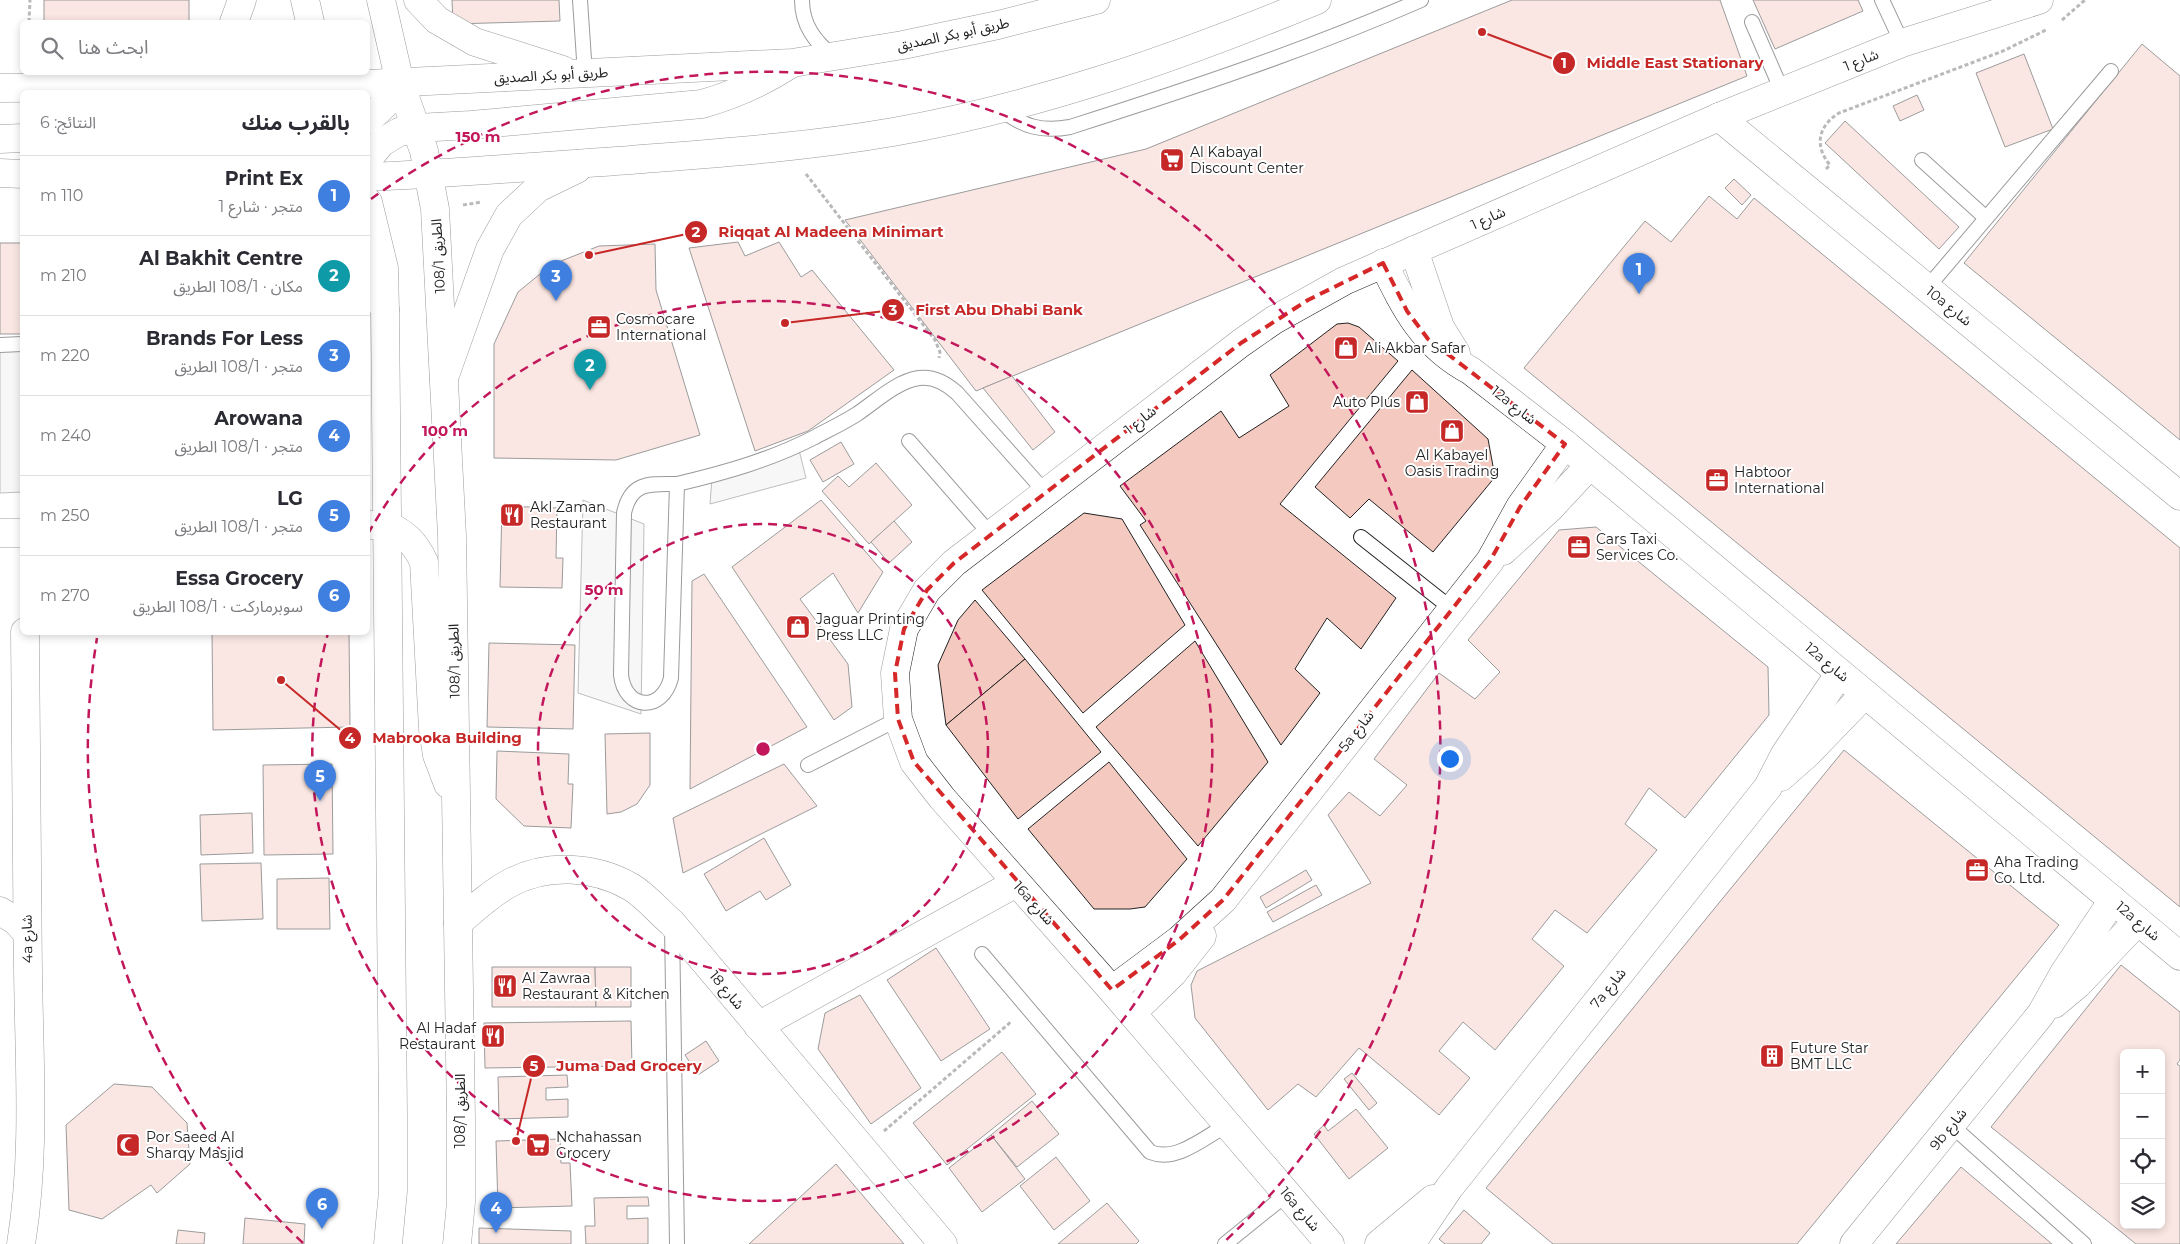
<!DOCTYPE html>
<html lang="ar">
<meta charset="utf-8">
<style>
body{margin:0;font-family:Montserrat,"Noto Sans Arabic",sans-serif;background:#f7f7f7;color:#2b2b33;direction:rtl}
.controls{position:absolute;right:15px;bottom:15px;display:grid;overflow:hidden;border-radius:8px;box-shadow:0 2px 8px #0003}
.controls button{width:45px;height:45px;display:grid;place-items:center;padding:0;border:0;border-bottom:1px solid #e1e1e2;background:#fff;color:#2b2b33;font:25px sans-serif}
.you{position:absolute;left:1449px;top:758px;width:18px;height:18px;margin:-12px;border:4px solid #fff;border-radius:50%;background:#1a73e8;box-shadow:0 0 0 8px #1a73e833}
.badge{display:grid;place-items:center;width:32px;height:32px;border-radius:50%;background:#db2777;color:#fff;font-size:16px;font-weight:700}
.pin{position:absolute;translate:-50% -41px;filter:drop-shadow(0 1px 2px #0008)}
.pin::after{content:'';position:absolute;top:26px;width:18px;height:15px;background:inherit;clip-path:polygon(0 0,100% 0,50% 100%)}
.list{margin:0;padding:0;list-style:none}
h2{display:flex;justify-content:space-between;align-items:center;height:65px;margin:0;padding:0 20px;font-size:21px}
h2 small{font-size:16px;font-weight:400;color:#7c7c81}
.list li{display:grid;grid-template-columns:32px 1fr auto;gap:15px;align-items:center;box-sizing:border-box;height:80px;padding:0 20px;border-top:1px solid #e1e1e2}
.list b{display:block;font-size:19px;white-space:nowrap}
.list p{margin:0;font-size:16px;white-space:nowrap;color:#7c7c81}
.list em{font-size:16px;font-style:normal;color:#7c7c81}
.icon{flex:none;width:28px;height:28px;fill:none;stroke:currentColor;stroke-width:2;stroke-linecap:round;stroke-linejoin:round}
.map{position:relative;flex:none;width:2180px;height:1244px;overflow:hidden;direction:ltr}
.search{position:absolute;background:#fff;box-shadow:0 2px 8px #0003;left:20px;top:20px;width:350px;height:55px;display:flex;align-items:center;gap:12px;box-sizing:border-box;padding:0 18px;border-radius:8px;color:#7c7c81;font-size:19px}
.panel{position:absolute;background:#fff;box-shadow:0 2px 8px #0003;left:20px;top:90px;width:350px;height:545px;border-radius:8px;direction:rtl}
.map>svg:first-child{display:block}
</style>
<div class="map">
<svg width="2180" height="1244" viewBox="0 0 2180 1244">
<rect width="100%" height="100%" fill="#fff"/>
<g fill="#ededed" stroke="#6f6f6f">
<path d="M22,346V492L0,493V347Z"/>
<path d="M799,450L806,478L710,504L712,478Z"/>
<path d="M583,500L644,524L641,714L578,693Z"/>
</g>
<g fill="#f3c9c0" stroke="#222" fill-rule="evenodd">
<rect x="44" y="0" width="145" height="22"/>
<path d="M452,0H559L560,21L453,24Z"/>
<path d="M1512,0H1720L1747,76L976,391L845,220L1146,149Z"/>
<path d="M1753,0H1858L1863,11L1775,49Z"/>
<path d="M2142,44L2180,76V440L1964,263Z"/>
<path d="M2024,54L2053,129L2005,147L1976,73Z"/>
<path d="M1917,95L1924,110L1900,121L1893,106Z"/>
<path d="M1845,121L1959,227L1939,249L1825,143Z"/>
<path d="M1734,179L1751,195L1742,205L1725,188Z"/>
<path d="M1709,196L1737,219L1754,198L2180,548V907L1524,368L1645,221L1671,242Z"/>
<path d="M738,242L745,256L779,242L801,277L812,270L894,370L808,431L755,451L689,248Z"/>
<rect x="0" y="243" width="22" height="91"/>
<path d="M655,244L656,290L700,435L616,460L494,458V344L518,292L551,265L599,246Z"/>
<path d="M1348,323L1359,327L1398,361L1280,504L1396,598L1361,649L1327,618L1295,669L1320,693L1281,745L1140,525L1146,521L1120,486L1221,411L1239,438L1289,406L1270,375L1337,324Z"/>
<path d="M1412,370L1488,439L1495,477L1433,552L1369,499L1350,518L1315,487Z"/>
<path d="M1012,376L1055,432L1033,450L983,388Z"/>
<path d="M841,442L854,464L823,482L810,460Z"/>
<path d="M876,463L912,505L869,544L822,491L838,476L849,487Z"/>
<path d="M821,500L883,572L858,613L833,573L800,599L848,664L852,707L834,720L732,567Z"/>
<path d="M502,506L557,508L556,558H563L562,588L500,587Z"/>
<path d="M1084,513L1122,519L1185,625L1083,713L982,590Z"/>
<path d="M894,521L912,542L889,563L871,542Z"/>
<path d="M1596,527L1768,667L1769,715L1685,818L1649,788L1625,824L1657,850L1587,933L1555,910L1532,939L1564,966L1495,1050L1463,1022L1439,1051L1470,1078L1439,1115L1359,1048L1316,1097L1298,1084L1268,1110L1195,1018L1191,985L1197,971L1371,883L1328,815L1349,792L1380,816L1407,785L1374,759L1439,673L1475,699L1500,672L1468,640L1559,530Z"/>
<path d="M704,574L807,727L690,789L692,581Z"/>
<path d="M975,600L1025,659L946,725L938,665L958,620Z"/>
<path d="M212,632H349L350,727L213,730Z"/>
<path d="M1195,641L1268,762L1198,846L1096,727Z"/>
<path d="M489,643L575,645L573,729L487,727Z"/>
<path d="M1025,659L1101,752L1018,819L946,725Z"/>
<path d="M650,733V785L637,804L621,812L607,814L605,734Z"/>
<path d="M1844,750L2059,925L1797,1244H1553L1486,1188Z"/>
<path d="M497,751L569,754L568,784H573L571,828L524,826L496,799Z"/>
<path d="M1109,762L1187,859L1145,907L1130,909H1094L1028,829Z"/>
<path d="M332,764L333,854L264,855L263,765Z"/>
<path d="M784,764L817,806L683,873L673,818Z"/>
<path d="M252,813L253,853L201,855L200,815Z"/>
<path d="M764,838L791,885L766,900L760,891L726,911L704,874Z"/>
<path d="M261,863L263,919L202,921L200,864Z"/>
<path d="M1306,870L1312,880L1266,908L1260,897Z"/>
<path d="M329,878L330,929H277V879Z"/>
<path d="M1316,885L1322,895L1273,922L1267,912Z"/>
<path d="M936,948L990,1029L941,1061L887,980Z"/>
<path d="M2121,965L2180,1012V1060L2177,1064L2180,1066V1244H2136L1991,1127ZM2124,1053H2161V1225H2124Z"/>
<path d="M492,967H595L596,1007H492Z"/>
<path d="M595,967H631V1007H596Z"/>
<path d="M860,995L921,1088L871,1124L818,1049L825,1013Z"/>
<path d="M631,1021L632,1066L485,1068L484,1023Z"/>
<path d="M706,1041L719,1061L698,1075L685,1055Z"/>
<path d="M1002,1052L1036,1094L947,1165L913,1123Z"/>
<path d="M1352,1073L1377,1103L1369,1110L1344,1079Z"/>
<path d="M567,1075L568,1087L546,1088V1100L568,1099V1117L499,1119L498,1077Z"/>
<path d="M114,1084L152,1087L187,1123L190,1164L157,1193L151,1185L102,1219L69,1210L66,1125Z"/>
<path d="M1032,1101L1059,1134L1017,1167L991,1135Z"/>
<path d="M1356,1109L1388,1148L1349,1179L1314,1134L1324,1125L1328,1131Z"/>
<path d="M991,1135L1025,1179L982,1212L949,1168Z"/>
<path d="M560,1139L561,1163H570L572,1206L498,1208L496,1141Z"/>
<path d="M1056,1157L1090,1201L1054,1230L1020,1186Z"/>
<path d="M836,1164L904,1244H749Z"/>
<path d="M1961,1167L2052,1244H1896Z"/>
<path d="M648,1197L649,1206H627V1219L648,1218V1244H586L585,1226H595L594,1198Z"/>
<path d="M1107,1203L1139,1241L1136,1244H1058Z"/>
<path d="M1464,1210L1490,1233L1481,1244H1445L1439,1239Z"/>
<path d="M245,1218L305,1224L304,1244H243Z"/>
<path d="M479,1228L571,1231V1244H479Z"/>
<path d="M178,1230L205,1233L204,1244H176Z"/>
</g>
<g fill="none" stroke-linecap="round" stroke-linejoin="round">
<defs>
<g id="lane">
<path d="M580,0L585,74"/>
<path d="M802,0C802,25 815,42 834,57"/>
<path d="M1882,0L1902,43"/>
<path d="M1752,22L1782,91"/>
<path d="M1001,109C1023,127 1042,132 1070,127C1189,89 1307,50 1421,0"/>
<path d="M1922,160L1986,218"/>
<path d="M1927,288L2111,71"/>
<path d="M0,345L22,344"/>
<path d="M909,441L991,535"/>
<path d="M677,484L671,678C662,713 625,710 621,675L624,513C631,481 650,484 677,484Z"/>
<path d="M677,484C724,473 770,460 813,438C828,430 843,423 857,414C875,402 897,381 919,378C934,376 946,383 957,393L1046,493"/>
<path d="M1361,537L1452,609"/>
<path d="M808,765L898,719"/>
<path d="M672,926L677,1244"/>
<path d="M982,954L1150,1152C1176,1163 1205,1137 1227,1125"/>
<path d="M1951,1125L2084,1244"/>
<path d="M1225,1244L1287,1194"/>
</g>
<g id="street">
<path d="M1719,117L2180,496"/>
<path d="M1414,250L1440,327L1456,353"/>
<path d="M1383,263C1406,310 1424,346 1471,371L1565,444L2180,956"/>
<path d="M368,525H387"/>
<path d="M0,533H22"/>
<path d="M1503,551L1550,508L1590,465"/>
<path d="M1781,777L1807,754L1865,694"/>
<path d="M0,911L16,921L27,933"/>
<path d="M458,923C474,909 491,893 510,883C547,863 595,866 631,887C646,896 659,912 672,923L943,1244"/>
<path d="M1112,990L1179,940L1223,900L1490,561L1520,507L1565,444"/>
<path d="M2054,1004L2078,984L2138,921"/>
<path d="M1132,1013L1173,973L1202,936"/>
<path d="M758,1026L1016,883"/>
<path d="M21,1244C36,1153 29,1061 28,969C26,857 26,745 25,632"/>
<path d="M1330,1244L1112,990L942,798L914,762L898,719L895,673L904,629L927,590L954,563L1241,343L1274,320L1344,281L1719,117L1902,43L2039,0"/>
<path d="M1379,1244L1433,1199"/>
<path d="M1411,1244L1449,1188L1768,787L1785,754L1840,673"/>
<path d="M1854,1244L2041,1014L2064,973L2113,900"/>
</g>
<g id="secondary">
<path d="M305,0L310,22"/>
<path d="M381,0L400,83L424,151L435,209L452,536L461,1119V1202L457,1244"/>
<path d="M368,202L384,268L385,310L393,1114V1191L388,1244"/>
<path d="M387,525C406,534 415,543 424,562L433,729L437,755L448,784"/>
</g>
<g id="primary">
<path d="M418,0L437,20L475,42L563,70"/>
<path d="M234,22L242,0"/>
<path d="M0,88L326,86L792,63L903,45L998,25L1096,0"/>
<path d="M368,120L388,101L400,83"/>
<path d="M0,139L22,138"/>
<path d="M368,159L381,143L399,132L417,128L471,125L702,104C734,95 761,83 789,65"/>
<path d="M0,173L22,174"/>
<path d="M368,177C455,173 543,166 631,160C719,153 806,147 893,132C1040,106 1179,57 1317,0"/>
<path d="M368,279L385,310"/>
<path d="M444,378L490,249L509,215L538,188L577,169"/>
</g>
</defs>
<use href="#lane" stroke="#222" stroke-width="16"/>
<use href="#street" stroke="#222" stroke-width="29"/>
<use href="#secondary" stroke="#222" stroke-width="29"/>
<use href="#primary" stroke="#222" stroke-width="29"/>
<g stroke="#646464" stroke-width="3" stroke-dasharray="4 2.5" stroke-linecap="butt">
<path d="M2062,20L2085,0"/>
<path d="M29,22L30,0"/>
<path d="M1826,169L1830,165C1814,146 1818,126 1839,113L2003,51L2046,30"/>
<path d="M806,174L935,340L940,352L939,358"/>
<path d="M463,205L482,202"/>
<path d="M884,1131L1012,1021"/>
</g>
<use href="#lane" stroke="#fff" stroke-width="14"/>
<use href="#street" stroke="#fff" stroke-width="28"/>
<use href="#secondary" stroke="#fff" stroke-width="28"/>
<use href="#primary" stroke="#fff" stroke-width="28"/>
</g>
<path d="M0 0H2180V1244H0ZM1383,263L1407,311L1428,339L1565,444L1520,507L1490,561L1223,900L1179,940L1112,990L914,762L898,719L895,673L904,629L927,590L954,563L1241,343L1308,300Z" fill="#fff" fill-opacity=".55" fill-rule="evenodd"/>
<path fill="none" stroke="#d62828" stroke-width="4" stroke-dasharray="10 6" stroke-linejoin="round" d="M1383,263L1407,311L1428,339L1565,444L1520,507L1490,561L1223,900L1179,940L1112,990L914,762L898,719L895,673L904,629L927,590L954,563L1241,343L1308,300Z"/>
<g fill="none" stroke="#c2185b" stroke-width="2.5" stroke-dasharray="9 6">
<circle cx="763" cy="749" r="225"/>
<path d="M368 534A450 450 0 1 1 328 633"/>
<path d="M303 1243A675 675 0 0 1 97 638M371 199A675 675 0 0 1 1223 1243"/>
</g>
<defs>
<symbol id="supermarket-square" viewBox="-11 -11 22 22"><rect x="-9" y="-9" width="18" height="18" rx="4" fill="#c62828" stroke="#fff"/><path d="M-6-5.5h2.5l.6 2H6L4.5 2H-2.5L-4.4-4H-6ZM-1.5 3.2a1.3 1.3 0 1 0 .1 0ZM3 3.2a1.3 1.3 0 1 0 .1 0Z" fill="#fff"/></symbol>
<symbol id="office-square" viewBox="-11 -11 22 22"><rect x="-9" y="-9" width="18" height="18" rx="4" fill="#c62828" stroke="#fff"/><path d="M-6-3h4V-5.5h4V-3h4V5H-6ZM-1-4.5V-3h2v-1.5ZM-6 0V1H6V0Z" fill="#fff"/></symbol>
<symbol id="shop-square" viewBox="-11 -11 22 22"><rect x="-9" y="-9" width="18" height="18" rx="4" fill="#c62828" stroke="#fff"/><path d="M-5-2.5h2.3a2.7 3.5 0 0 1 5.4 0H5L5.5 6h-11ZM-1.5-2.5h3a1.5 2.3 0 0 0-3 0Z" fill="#fff"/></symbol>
<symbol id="restaurant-square" viewBox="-11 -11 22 22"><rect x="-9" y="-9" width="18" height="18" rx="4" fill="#c62828" stroke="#fff"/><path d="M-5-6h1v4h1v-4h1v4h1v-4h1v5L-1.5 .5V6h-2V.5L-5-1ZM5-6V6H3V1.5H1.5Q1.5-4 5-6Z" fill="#fff"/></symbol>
<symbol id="building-square" viewBox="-11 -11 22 22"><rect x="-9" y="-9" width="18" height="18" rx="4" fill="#c62828" stroke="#fff"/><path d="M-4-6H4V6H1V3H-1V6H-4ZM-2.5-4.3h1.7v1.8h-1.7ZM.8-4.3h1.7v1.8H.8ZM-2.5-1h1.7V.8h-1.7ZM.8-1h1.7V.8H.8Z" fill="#fff"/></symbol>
<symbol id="mosque-square" viewBox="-11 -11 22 22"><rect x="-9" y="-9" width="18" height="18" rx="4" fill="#c62828" stroke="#fff"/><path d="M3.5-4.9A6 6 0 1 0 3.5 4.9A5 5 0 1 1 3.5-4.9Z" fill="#fff"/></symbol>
</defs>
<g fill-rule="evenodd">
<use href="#supermarket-square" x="1158" y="146" width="28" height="28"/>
<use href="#office-square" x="585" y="313" width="28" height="28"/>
<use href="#shop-square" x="1332" y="334" width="28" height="28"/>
<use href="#shop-square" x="1403" y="388" width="28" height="28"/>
<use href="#shop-square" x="1438" y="417" width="28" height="28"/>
<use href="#office-square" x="1703" y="466" width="28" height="28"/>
<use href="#restaurant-square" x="498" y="501" width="28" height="28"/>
<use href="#office-square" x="1565" y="533" width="28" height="28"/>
<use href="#shop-square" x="784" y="613" width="28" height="28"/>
<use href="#office-square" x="1963" y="856" width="28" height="28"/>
<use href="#restaurant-square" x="491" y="972" width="28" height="28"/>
<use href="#restaurant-square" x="479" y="1022" width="28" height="28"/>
<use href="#building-square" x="1758" y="1042" width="28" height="28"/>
<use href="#mosque-square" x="114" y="1131" width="28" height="28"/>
<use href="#supermarket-square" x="524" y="1131" width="28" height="28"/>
</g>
<g text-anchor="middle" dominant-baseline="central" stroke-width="4" stroke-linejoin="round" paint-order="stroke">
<g font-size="14" fill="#222" stroke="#fff">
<text transform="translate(953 34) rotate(-12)">طريق أبو بكر الصديق</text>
<text transform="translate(1861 60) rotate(-22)">شارع 1</text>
<text transform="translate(551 75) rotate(-3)">طريق أبو بكر الصديق</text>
<text transform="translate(1488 218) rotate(-24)">شارع 1</text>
<text transform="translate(438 256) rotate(-93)">108/1 الطريق</text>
<text transform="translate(1949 306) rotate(39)">10a شارع</text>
<text transform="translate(1514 405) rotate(38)">12a شارع</text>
<text transform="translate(1140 420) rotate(-38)">شارع 1</text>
<text transform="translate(454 661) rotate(-91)">108/1 الطريق</text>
<text transform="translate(1827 662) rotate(40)">12a شارع</text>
<text transform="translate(1356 731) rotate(-52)">5a شارع</text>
<text transform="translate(1034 903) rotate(48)">16a شارع</text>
<text transform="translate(2138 921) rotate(40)">12a شارع</text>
<text transform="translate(27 939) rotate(-91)">4a شارع</text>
<text transform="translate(1608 988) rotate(-51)">7a شارع</text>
<text transform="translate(727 990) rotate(50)">شارع 18</text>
<text transform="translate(460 1111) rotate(-90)">108/1 الطريق</text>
<text transform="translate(1948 1129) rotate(-51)">9b شارع</text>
<text transform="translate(1300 1209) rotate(49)">16a شارع</text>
</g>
<g font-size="14" fill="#222" stroke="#fff" text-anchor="start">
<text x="1190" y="152">Al Kabayal<tspan x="1190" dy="16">Discount Center</tspan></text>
<text x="616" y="319">Cosmocare<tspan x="616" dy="16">International</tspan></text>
<text x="1364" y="348">Ali Akbar Safar</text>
<text x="1400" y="402" text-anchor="end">Auto Plus</text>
<text x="1452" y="455" text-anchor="middle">Al Kabayel<tspan x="1452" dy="16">Oasis Trading</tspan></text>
<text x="1734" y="472">Habtoor<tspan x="1734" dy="16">International</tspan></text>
<text x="530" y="507">Akl Zaman<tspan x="530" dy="16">Restaurant</tspan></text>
<text x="1596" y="539">Cars Taxi<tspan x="1596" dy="16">Services Co.</tspan></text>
<text x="816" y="619">Jaguar Printing<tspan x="816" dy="16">Press LLC</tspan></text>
<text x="1994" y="862">Aha Trading<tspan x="1994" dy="16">Co. Ltd.</tspan></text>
<text x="522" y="978">Al Zawraa<tspan x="522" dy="16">Restaurant &amp; Kitchen</tspan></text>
<text x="476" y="1028" text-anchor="end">Al Hadaf<tspan x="476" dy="16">Restaurant</tspan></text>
<text x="1790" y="1048">Future Star<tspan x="1790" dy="16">BMT LLC</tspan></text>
<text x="146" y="1137">Por Saeed Al<tspan x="146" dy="16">Sharqy Masjid</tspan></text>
<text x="556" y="1137">Nchahassan<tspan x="556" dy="16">Grocery</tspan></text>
</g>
</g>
<circle cx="763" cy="749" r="8" fill="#c2185b" stroke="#fff" stroke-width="2.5"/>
<g font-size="15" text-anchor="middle" font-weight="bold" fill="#c2185b" stroke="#fff" stroke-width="4" stroke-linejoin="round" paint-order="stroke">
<text x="478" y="142">150 m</text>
<text x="445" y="436">100 m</text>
<text x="604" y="595">50 m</text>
</g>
<path fill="none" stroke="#c62828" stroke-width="2" d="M1482 32L1564 63M589 255L696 232M785 323L893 310M281 680L350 738M516 1141L534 1066"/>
<g fill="#c62828" stroke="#fff" stroke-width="2">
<circle cx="1482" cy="32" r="5"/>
<circle cx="589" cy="255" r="5"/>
<circle cx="785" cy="323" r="5"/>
<circle cx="281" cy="680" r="5"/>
<circle cx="516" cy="1141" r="5"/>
<circle cx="1564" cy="63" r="12"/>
<circle cx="696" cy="232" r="12"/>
<circle cx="893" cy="310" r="12"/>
<circle cx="350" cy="738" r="12"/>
<circle cx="534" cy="1066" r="12"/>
</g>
<g font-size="15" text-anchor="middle" font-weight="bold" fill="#fff">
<text x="1564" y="68">1</text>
<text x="696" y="237">2</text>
<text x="893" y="315">3</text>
<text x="350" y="743">4</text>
<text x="534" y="1071">5</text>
</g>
<g font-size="15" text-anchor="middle" font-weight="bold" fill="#c62828" stroke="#fff" stroke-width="4" stroke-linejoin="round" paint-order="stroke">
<text x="1675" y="68">Middle East Stationary</text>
<text x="831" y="237">Riqqat Al Madeena Minimart</text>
<text x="999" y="315">First Abu Dhabi Bank</text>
<text x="447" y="743">Mabrooka Building</text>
<text x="629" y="1071">Juma Dad Grocery</text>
</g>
</svg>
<div class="controls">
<button>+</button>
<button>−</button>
<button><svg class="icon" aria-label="locate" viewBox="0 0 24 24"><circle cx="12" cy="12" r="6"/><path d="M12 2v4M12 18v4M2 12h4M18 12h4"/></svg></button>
<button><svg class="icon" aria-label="layers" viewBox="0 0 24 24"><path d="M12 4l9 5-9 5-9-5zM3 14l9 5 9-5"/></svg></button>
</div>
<div class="you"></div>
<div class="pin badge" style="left:1639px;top:294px;background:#3f7fe0">1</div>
<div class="pin badge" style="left:590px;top:390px;background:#0f9aa8">2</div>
<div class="pin badge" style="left:556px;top:301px;background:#3f7fe0">3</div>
<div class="pin badge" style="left:496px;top:1233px;background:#3f7fe0">4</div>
<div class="pin badge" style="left:320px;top:801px;background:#3f7fe0">5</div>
<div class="pin badge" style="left:322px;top:1229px;background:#3f7fe0">6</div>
<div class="search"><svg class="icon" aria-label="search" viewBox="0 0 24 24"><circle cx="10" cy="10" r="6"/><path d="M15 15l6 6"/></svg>ابحث هنا</div>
<section class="panel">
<h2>بالقرب منك<small>النتائج: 6</small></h2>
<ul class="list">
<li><span class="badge" style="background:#3f7fe0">1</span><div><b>Print Ex</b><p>متجر · شارع 1</p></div><em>110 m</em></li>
<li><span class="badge" style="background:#0f9aa8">2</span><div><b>Al Bakhit Centre</b><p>مكان · 108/1 الطريق</p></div><em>210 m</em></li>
<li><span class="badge" style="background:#3f7fe0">3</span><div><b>Brands For Less</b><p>متجر · 108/1 الطريق</p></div><em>220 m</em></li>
<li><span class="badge" style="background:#3f7fe0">4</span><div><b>Arowana</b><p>متجر · 108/1 الطريق</p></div><em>240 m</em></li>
<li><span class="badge" style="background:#3f7fe0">5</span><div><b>LG</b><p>متجر · 108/1 الطريق</p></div><em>250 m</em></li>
<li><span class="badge" style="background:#3f7fe0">6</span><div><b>Essa Grocery</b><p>سوبرماركت · 108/1 الطريق</p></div><em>270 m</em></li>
</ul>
</section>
</div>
